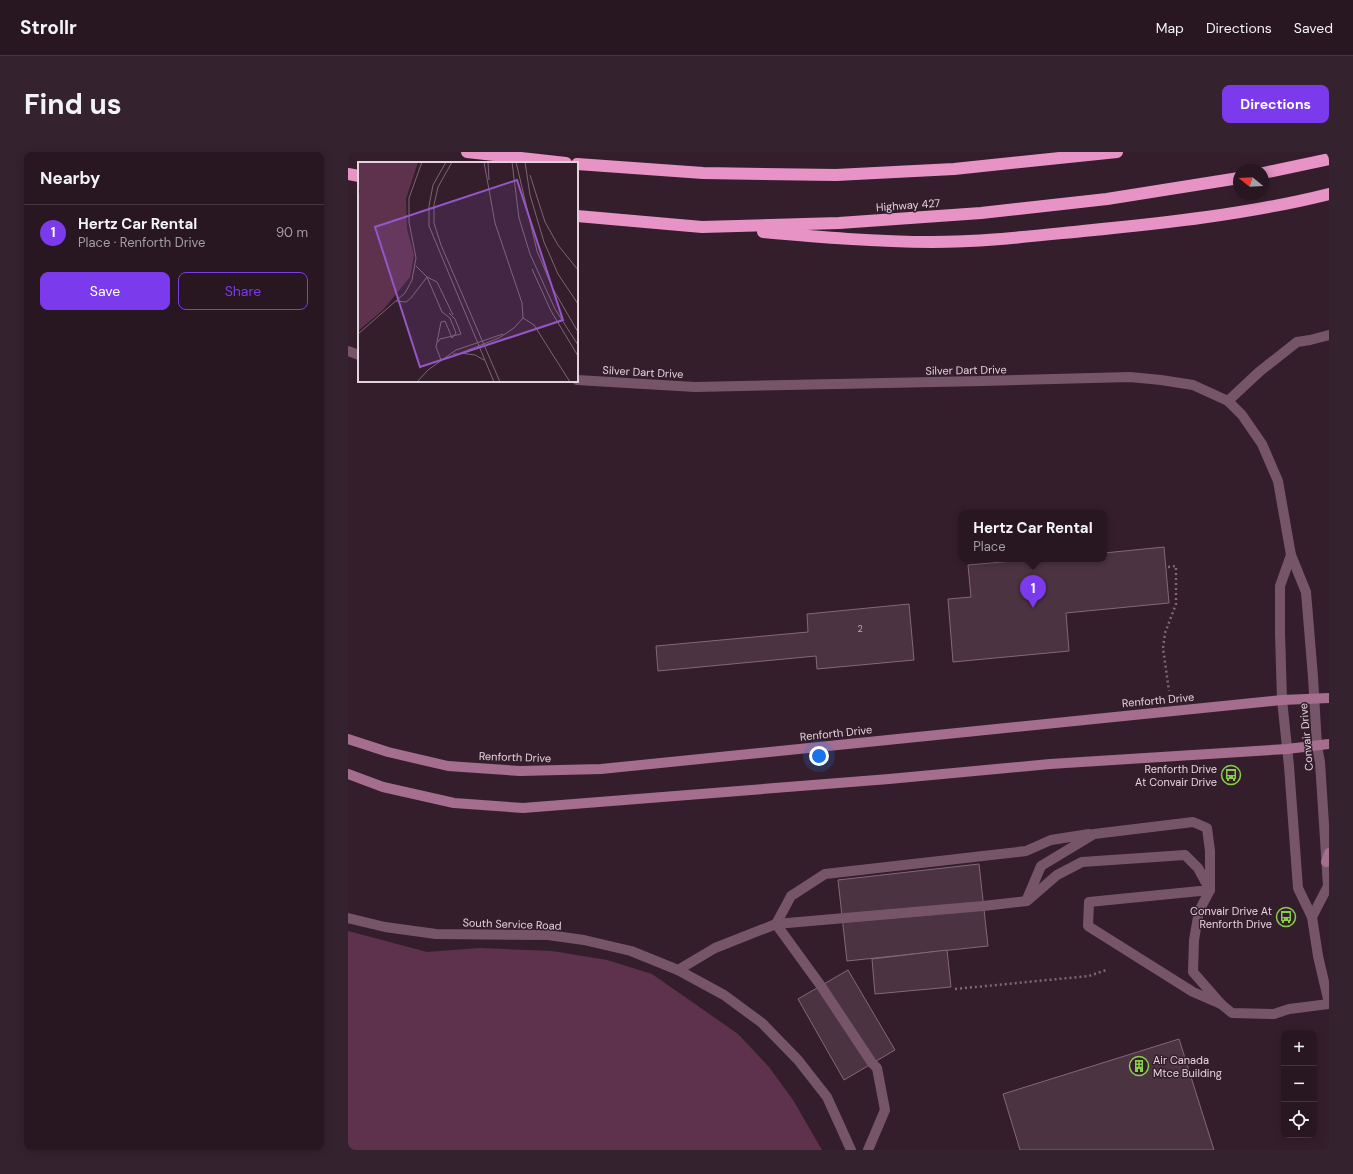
<!DOCTYPE html>
<meta charset="utf-8">
<style>
body{margin:0;font-family:"DM Sans",sans-serif;background:#34232e;color:#f1f3f6}
.controls{position:absolute;right:12px;bottom:12px;display:grid;overflow:hidden;border-radius:8px;box-shadow:0 2px 10px #0003}
.controls button{width:36px;height:36px;display:grid;place-items:center;padding:0;border:0;border-bottom:1px solid #44353f;background:#281621;color:#f1f3f6;font:20px sans-serif}
.compass{position:absolute;left:885px;top:12px;width:36px;height:36px;border-radius:50%;background:#281621;box-shadow:0 2px 10px #0003;rotate:288deg}
.you{position:absolute;left:471px;top:604px;width:14px;height:14px;margin:-10px;border:3px solid #fff;border-radius:50%;background:#1a73e8;box-shadow:0 0 0 6px #1a73e833}
.badge{display:grid;place-items:center;width:26px;height:26px;border-radius:50%;background:#7c3aed;color:#fff;font-size:13px;font-weight:700}
.pin{position:absolute;translate:-50% -33px;filter:drop-shadow(0 1px 2px #0008)}
.pin::after{content:'';position:absolute;top:21px;width:14px;height:12px;background:inherit;clip-path:polygon(0 0,100% 0,50% 100%)}
.popup{position:absolute;left:611px;top:358px;width:148px;height:52px;box-sizing:border-box;display:grid;place-content:center;border-radius:8px;background:#281621;filter:drop-shadow(0 1px 3px #0005);font-size:13px;white-space:nowrap;color:#a59fa5}
.popup b{font-size:15px;color:#f1f3f6}
.popup::after{content:'';position:absolute;left:50%;top:100%;margin-left:-8px;border:8px solid transparent;border-top-color:#281621}
.list{margin:0;padding:0;list-style:none}
h2{display:flex;justify-content:space-between;align-items:center;height:52px;margin:0;padding:0 16px;font-size:17px}
h2 small{font-size:13px;font-weight:400;color:#a59fa5}
.list li{display:grid;grid-template-columns:26px 1fr auto;gap:12px;align-items:center;box-sizing:border-box;height:56px;padding:0 16px;border-top:1px solid #44353f}
.list b{display:block;font-size:15px;white-space:nowrap}
.list p{margin:0;font-size:13px;white-space:nowrap;color:#a59fa5}
.list em{font-size:13px;font-style:normal;color:#a59fa5}
.actions{display:flex;gap:8px;padding:12px 16px}
.actions a{flex:1;padding:9px 0;border:1px solid #7c3aed;border-radius:8px;text-align:center;font-size:14px;color:#7c3aed}
.actions .main{background:#7c3aed;color:#fff}
.icon{flex:none;width:22px;height:22px;fill:none;stroke:currentColor;stroke-width:2;stroke-linecap:round;stroke-linejoin:round}
.map{position:relative;flex:none;width:981px;height:998px;overflow:hidden;border-radius:8px}
header{display:flex;align-items:center;gap:24px;box-sizing:border-box;height:56px;padding:0 20px;background:#281621;border-bottom:1px solid #44353f}
header strong{font-size:19px}
nav{display:flex;gap:22px;margin-inline-start:auto;font-size:14px}
.intro{display:flex;align-items:center;justify-content:space-between;box-sizing:border-box;height:96px;padding:0 24px}
h1{margin:0;font-size:28px}
.button{padding:10px 18px;border-radius:8px;background:#7c3aed;color:#fff;font-size:14px;font-weight:700}
main{display:flex;gap:24px;padding:0 24px}
aside{flex:1;background:#281621;border-radius:8px;box-shadow:0 2px 10px #0003}
.map>svg:first-child{display:block}
</style>
<header>
<strong>Strollr</strong>
<nav><a>Map</a><a>Directions</a><a>Saved</a></nav>
</header>
<div class="intro"><h1>Find us</h1><a class="button">Directions</a></div>
<main>
<aside>
<h2>Nearby<small></small></h2>
<ul class="list">
<li><span class="badge">1</span><div><b>Hertz Car Rental</b><p>Place · Renforth Drive</p></div><em>90 m</em></li>
</ul>
<div class="actions"><a class="main">Save</a><a>Share</a></div>
</aside>
<div class="map">
<svg width="981" height="998" viewBox="0 0 981 998">
<rect width="100%" height="100%" fill="#351e2c"/>
<path fill="#5e324d" d="M0,779L79,800L132,796L204,799L259,808L304,822L390,882L421,915L445,948L474,998H0Z"/>
<g fill="#4c3341" stroke="#846878">
<path d="M816,395L821,451L718,461L721,499L605,510L600,447L623,445L620,413L689,407H756V401Z"/>
<path d="M561,452L566,508L469,517L468,504L310,519L308,494L460,480L459,462Z"/>
<path d="M631,712L640,794L499,809L490,728Z"/>
<path d="M599,798L603,835L527,842L524,807Z"/>
<path d="M500,818L547,898L496,928L450,847Z"/>
<path d="M831,887L866,998H672L655,942Z"/>
</g>
<g fill="none" stroke-linecap="round" stroke-linejoin="round">
<g stroke="#7d6975" stroke-width="2.5" stroke-dasharray="2 3" stroke-linecap="butt">
<path d="M820,415L828,414V452L817,481L815,496L821,539"/>
<path d="M607,837L741,824L758,818"/>
</g>
<g stroke="#775569" stroke-width="10">
<path d="M679,747L693,714L746,682L845,670L859,676L862,699V738L851,759L846,788L845,820L873,852L884,861L926,862L941,857L981,852"/>
<path d="M0,766L37,775L88,782L200,783L236,788L283,799L330,818L376,843L414,871L450,908L479,945L503,998"/>
<path d="M428,772L443,744L477,722L678,699L703,688L741,682"/>
<path d="M428,772L473,834L524,911L529,916L537,958L520,998"/>
<path d="M330,818L367,796L428,772L635,754L679,749L709,723L734,710L837,703L850,716L862,738L741,750L740,774L845,840L873,852"/>
</g>
<path stroke="#775569" stroke-width="10" d="M880,249L911,220L949,190L962,188L981,183"/>
<g stroke="#775569" stroke-width="10">
<path d="M0,199L11,203"/>
<path d="M229,228L347,235L635,229L782,225L813,228L845,233L880,249L894,263L914,292L930,329L943,403L958,440L965,525L969,594L972,610L980,734L964,765"/>
<path d="M943,403L932,434V481L934,548L941,614L950,736L964,765L970,804L981,851"/>
</g>
<g stroke="#a56e8e" stroke-width="10">
<path d="M0,587L40,600L100,614L172,619L253,617L934,548L981,546"/>
<path d="M0,622L35,635L106,651L175,656L541,627L702,612L939,597L981,592"/>
<path d="M978,710L981,701"/>
</g>
<g stroke="#e793c6" stroke-width="12">
<path d="M119,0L218,11"/>
<path d="M229,12L355,21L488,23L606,17L769,0"/>
<path d="M915,21L981,7"/>
<path d="M0,22L11,24"/>
<path d="M229,64L354,75L491,71L633,61L759,47L891,26"/>
<path d="M415,80C471,85 528,90 584,90C635,90 685,84 735,79C817,71 901,62 981,42"/>
</g>
</g>
<defs>
<symbol id="bus-ring" viewBox="-11 -11 22 22"><circle r="9.5" fill="#351e2c" stroke="#87cf4b" stroke-width="1.5"/><path d="M-5-6H5V4H4V6H2V4H-2V6H-4V4H-5ZM-3.5-4V0h7V-4ZM-3.5 1.2v1.5H-2V1.2ZM2 1.2v1.5H3.5V1.2Z" fill="#87cf4b"/></symbol>
<symbol id="building-ring" viewBox="-11 -11 22 22"><circle r="9.5" fill="#351e2c" stroke="#87cf4b" stroke-width="1.5"/><path d="M-4-6H4V6H1V3H-1V6H-4ZM-2.5-4.3h1.7v1.8h-1.7ZM.8-4.3h1.7v1.8H.8ZM-2.5-1h1.7V.8h-1.7ZM.8-1h1.7V.8H.8Z" fill="#87cf4b"/></symbol>
</defs>
<g fill-rule="evenodd">
<use href="#bus-ring" x="872" y="612" width="22" height="22"/>
<use href="#bus-ring" x="927" y="754" width="22" height="22"/>
<use href="#building-ring" x="780" y="903" width="22" height="22"/>
</g>
<g text-anchor="middle" dominant-baseline="central" stroke-width="3" stroke-linejoin="round" paint-order="stroke">
<g font-size="9" fill="#bdabb5">
<text x="512" y="477">2</text>
</g>
<g font-size="11" fill="#e3d3dc" stroke="#351e2c">
<text transform="translate(560 53) rotate(-4)">Highway 427</text>
<text transform="translate(618 218) rotate(-1)">Silver Dart Drive</text>
<text transform="translate(295 220) rotate(3)">Silver Dart Drive</text>
<text transform="translate(810 548) rotate(-5)">Renforth Drive</text>
<text transform="translate(488 581) rotate(-6)">Renforth Drive</text>
<text transform="translate(958 585) rotate(-95)">Convair Drive</text>
<text transform="translate(167 605) rotate(2)">Renforth Drive</text>
<text transform="translate(164 772) rotate(2)">South Service Road</text>
</g>
<g font-size="11" fill="#e3d3dc" stroke="#351e2c" text-anchor="end">
<text x="869" y="617">Renforth Drive<tspan x="869" dy="13">At Convair Drive</tspan></text>
<text x="924" y="759">Convair Drive At<tspan x="924" dy="13">Renforth Drive</tspan></text>
<text x="805" y="908" text-anchor="start">Air Canada<tspan x="805" dy="13">Mtce Building</tspan></text>
</g>
</g>
<g transform="translate(10 10)">
<rect width="220" height="220" fill="#351e2c"/>
<path d="M0,0H60L48,37L49,67L56,93L52,115L25,148L0,169V32L2,30L0,27Z" fill="#5e324d"/>
<path fill="none" stroke="#7b6672" stroke-width="1" d="M88,0L75,23L71,44V64L136,220M94,0L80,25L76,43V61L83,83L142,220M130,0L131,18M154,0L161,56L172,92L197,147L220,183M158,0L179,89L195,127L220,170M167,0L172,33L186,80L200,112L220,142M172,13L187,60L200,83L220,108M58,104L69,115L84,150L92,156L98,171L94,176L87,159L83,160L78,185L83,198M174,107L193,149L220,194M69,115L79,120L95,153M38,139L48,140L53,136L69,115M165,156L176,163L212,220M0,172L47,131L54,118L58,96L51,60V36L64,0M80,180L82,177L103,172L97,157L91,151M103,191L117,193L126,198M95,192H100L141,176L156,166L165,156L164,141L137,61L126,0M59,220L70,208L98,188L145,172"/>
<path fill="#9556c6" fill-opacity="0.15" stroke="#9556c6" stroke-width="2" d="M159,18L205,158L62,205L17,65Z"/>
<rect width="220" height="220" fill="none" stroke="#e3d3dc" stroke-width="2"/>
</g>
</svg>
<div class="controls">
<button>+</button>
<button>−</button>
<button><svg class="icon" aria-label="locate" viewBox="0 0 24 24"><circle cx="12" cy="12" r="6"/><path d="M12 2v4M12 18v4M2 12h4M18 12h4"/></svg></button>
</div>
<svg class="compass" viewBox="-18 -18 36 36"><path d="M0-13l5 13h-10z" fill="#e53935"/><path d="M0 13l5-13h-10z" fill="#a59fa5"/></svg>
<div class="you"></div>
<div class="pin badge" style="left:685px;top:456px">1</div>
<div class="popup"><b>Hertz Car Rental</b>Place</div>
</div>
</main>
